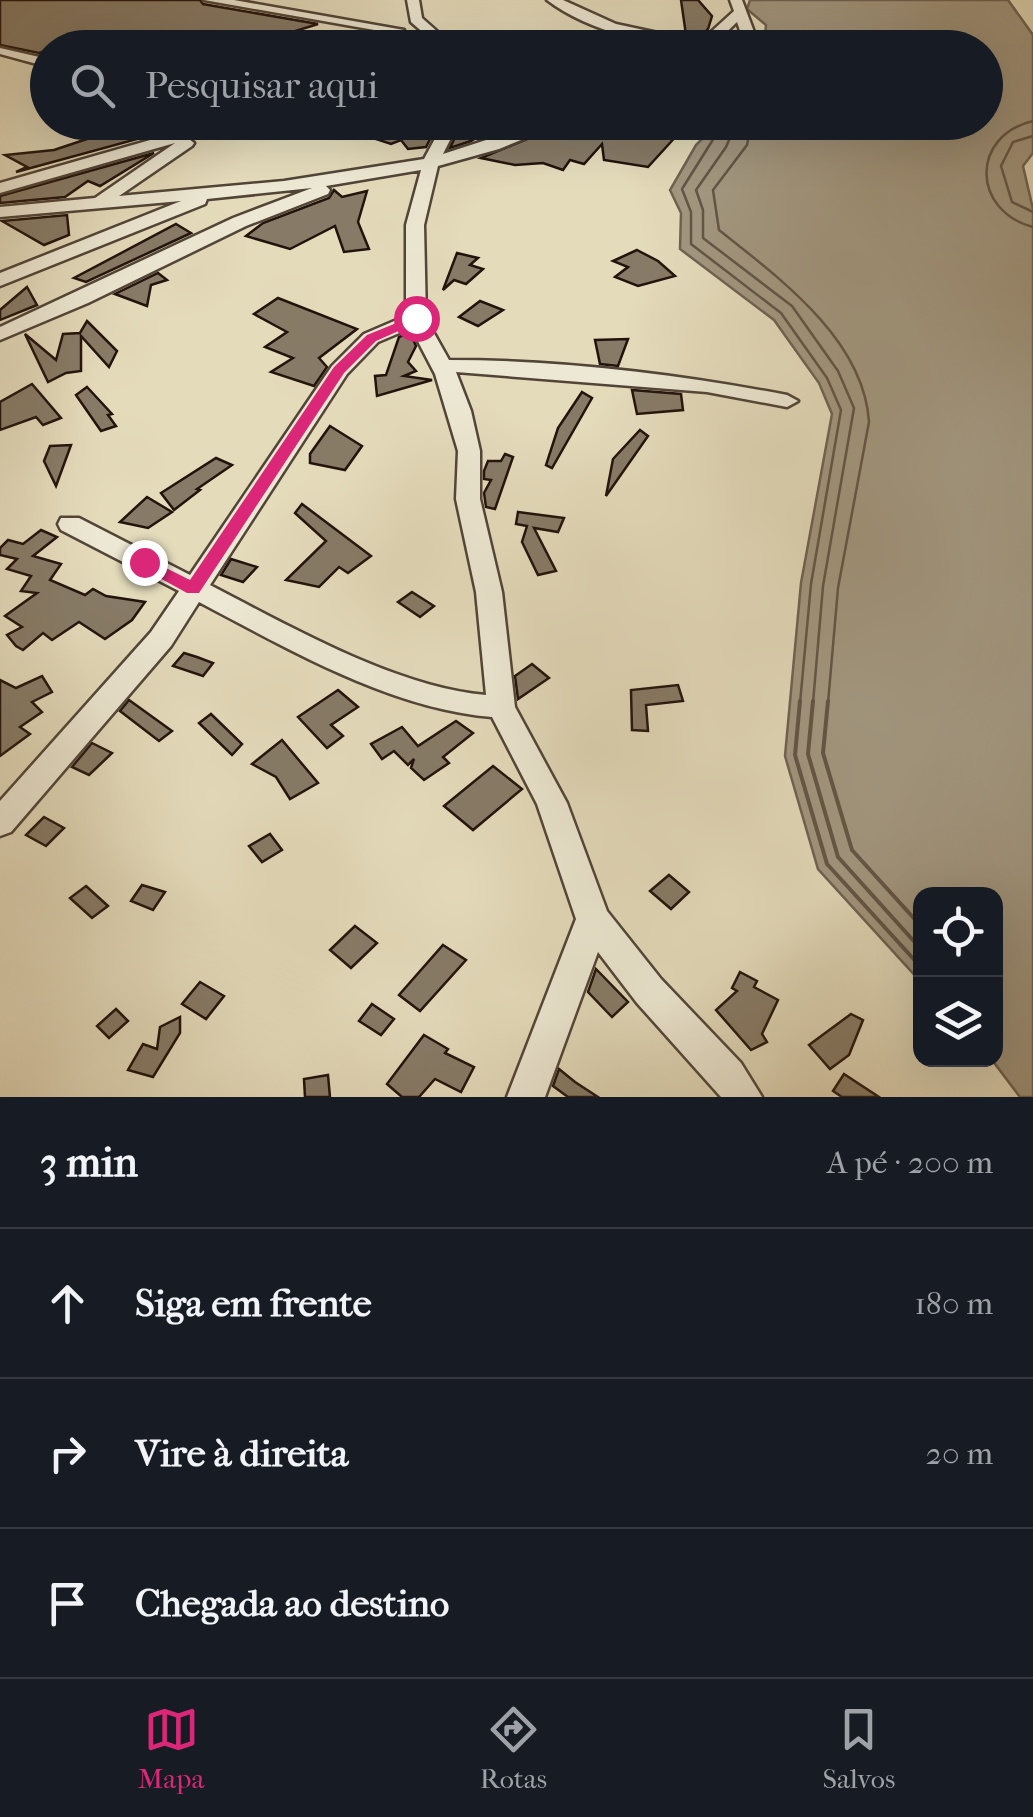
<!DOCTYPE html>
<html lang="pt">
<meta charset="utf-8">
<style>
body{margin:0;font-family:"IM FELL French Canon",serif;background:#20242c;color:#f1f3f6}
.controls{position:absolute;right:30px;bottom:30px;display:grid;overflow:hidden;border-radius:20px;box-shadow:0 10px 40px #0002}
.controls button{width:90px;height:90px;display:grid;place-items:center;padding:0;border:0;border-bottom:2px solid #363941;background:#171b24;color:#f1f3f6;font:50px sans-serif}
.stop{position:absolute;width:30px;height:30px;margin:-22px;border:8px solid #db2777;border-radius:50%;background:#fff}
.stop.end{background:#db2777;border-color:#fff;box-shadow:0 2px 10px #0008}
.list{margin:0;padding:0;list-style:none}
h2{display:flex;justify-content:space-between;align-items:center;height:130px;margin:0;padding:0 40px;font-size:42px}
h2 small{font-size:32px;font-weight:400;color:#9ea1a6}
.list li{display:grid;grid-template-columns:65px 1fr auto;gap:30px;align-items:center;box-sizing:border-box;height:150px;padding:0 40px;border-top:2px solid #363941}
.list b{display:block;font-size:38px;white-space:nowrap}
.list em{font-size:32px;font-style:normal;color:#9ea1a6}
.icon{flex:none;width:55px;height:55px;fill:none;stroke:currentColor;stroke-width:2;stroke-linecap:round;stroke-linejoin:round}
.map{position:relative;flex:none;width:1033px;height:1097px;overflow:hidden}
.search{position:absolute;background:#171b24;box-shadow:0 10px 40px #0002;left:30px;right:30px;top:30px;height:110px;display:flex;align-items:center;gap:25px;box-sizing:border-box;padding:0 35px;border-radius:55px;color:#9ea1a6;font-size:38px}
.sheet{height:580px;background:#171b24}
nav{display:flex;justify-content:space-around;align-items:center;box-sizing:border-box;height:140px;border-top:2px solid #363941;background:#171b24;font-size:28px;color:#9ea1a6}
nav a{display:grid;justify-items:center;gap:5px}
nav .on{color:#db2777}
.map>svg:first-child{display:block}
</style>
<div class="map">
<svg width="1033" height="1097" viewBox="0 0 1033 1097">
<rect width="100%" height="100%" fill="#e4dbbb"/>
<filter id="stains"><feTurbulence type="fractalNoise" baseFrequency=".002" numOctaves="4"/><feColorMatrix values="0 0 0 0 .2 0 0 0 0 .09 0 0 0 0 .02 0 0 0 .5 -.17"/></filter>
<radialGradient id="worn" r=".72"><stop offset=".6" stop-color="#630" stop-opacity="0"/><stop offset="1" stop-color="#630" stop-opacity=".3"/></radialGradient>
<path fill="#a29780" stroke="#6f6252" stroke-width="2.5" d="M750,0H1008L1033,35V153L1023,166L1033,209V1097H1020L992,1060H996V894H920V981L818,869L785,756L801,583L832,414L819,383L774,320L680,249L681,213L670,190L696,145L718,123L986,122V48L764,47L766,25L747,9Z"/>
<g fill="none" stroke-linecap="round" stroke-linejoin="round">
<g stroke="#625546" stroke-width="2.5">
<path d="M1033,121C970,136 972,211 1033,227"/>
<path d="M724,122L682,189L691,212V244L781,313L827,378L841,410L811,584L800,703"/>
<path d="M737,122L726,147L696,190L703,210V238L792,306L838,371L854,408L823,586L813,703"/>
<path d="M752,122L747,145L713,190L719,230C778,277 864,339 869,422L838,588L828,703"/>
<path d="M1033,136L1013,142L1001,166L1012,202L1033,212"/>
</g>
<g stroke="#625546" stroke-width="4">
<path d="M800,701L795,755L827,864L920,966"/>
<path d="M813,701L808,754L838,857L920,948"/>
<path d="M828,701L823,753L852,850L920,925"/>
</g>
</g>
<g fill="#877b67" stroke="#22130c" stroke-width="2.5">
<path d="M0,0H200L203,4L318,24L257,43L241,38L224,48L157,35L110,48L92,36L39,53L0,45Z"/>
<path d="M681,0H698L712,16L708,29L700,37L686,35Z"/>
<path d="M62,122H114L153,132L168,127L174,129L16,172L27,167L5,155L54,150L93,137Z"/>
<path d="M399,122H439L426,147L408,149L401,140L391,144L370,137Z"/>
<path d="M462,122H500L471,141L450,148Z"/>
<path d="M568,122L600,128L599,123L609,124L679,133L648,167L604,160L602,144L584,164L570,160L563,170L543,163L515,165L481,158Z"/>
<path d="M154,153L100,186L88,181L65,197L0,203V196Z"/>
<path d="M334,190L342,197L367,191L358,222L369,249L344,252L335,226L290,249L246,236L263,223L329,198Z"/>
<path d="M67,215L69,235L44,245L2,221Z"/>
<path d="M176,224L191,233L86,282L74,278Z"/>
<path d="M637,250L658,261L675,276L638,286L615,277L628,267L613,261Z"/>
<path d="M457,253L478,258L470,265L483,269L466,284L454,280L443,290Z"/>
<path d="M158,273L167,280L151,285L147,306L115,294Z"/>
<path d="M27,287L37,305L0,320V310Z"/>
<path d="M278,298L357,329L319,358L327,367L314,386L271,372L293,358L265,347L287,332L254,314Z"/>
<path d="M480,301L503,310L478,326L459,317Z"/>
<path d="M87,321L117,351L109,367L81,336V371L66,373L48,382L25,334L56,360L63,334L80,333Z"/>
<path d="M404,335L412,337L416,346L408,362L416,371L404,376L432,380L377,396L375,376L386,375L399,337Z"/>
<path d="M628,339L618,366L600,364L595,340Z"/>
<path d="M32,384L61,418L43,425L36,417L0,430V402Z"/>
<path d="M87,387L112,414L108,415L116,426L101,431L76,395Z"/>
<path d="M632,390L681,394L683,410L637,414Z"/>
<path d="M582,392L592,398L552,468L546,465L558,428Z"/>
<path d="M330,426L362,446L345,470L310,463V454Z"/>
<path d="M640,430L648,436L606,496L613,459Z"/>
<path d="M71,445L56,486L44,461L50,446Z"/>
<path d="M505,454L513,457L495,509L486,507L484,493L491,480L484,479V471L488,461H501Z"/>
<path d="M216,458L232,465L197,489L200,490L174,510L161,493Z"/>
<path d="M147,497L172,512L148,528L120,522Z"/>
<path d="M302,504L371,556L348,573L339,567L319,587L286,580L326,541L295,513Z"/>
<path d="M518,512L564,518L558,532L534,528L556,571L538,575L522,542L527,526L516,524Z"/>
<path d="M41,530L57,537L33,556L61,564L50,580L85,595L93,589L106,596L145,602L132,620L105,639L79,622L52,640L43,633L23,650L16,646L7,635L22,627L5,616L37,593L21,591L31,576L7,569L17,559L0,555V548L8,540L23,544Z"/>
<path d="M231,559L257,567L243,582L221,575Z"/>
<path d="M412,592L434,606L420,617L398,602Z"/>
<path d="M184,653L197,657L213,663L203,676L173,666Z"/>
<path d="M532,664L549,678L518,699L515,676Z"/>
<path d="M42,676L52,692L32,702L42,712L20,727L30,734L0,756V680L16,688Z"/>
<path d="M678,685L683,701L646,705L648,731L632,730L631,690Z"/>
<path d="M338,690L358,707L331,725L343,736L327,748L298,717Z"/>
<path d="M129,700L172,731L159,741L120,711Z"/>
<path d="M211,714L242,744L232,755L199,723Z"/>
<path d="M456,721L473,733L443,757L449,763L424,780L411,768L414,759L408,765L394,751L382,759L371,744L402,727L418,746Z"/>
<path d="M282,740L318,783L290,799L276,777L252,764Z"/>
<path d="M92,743L112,753L89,775L72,767Z"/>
<path d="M493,766L522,789L473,830L444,806Z"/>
<path d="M44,817L64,828L46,846L26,835Z"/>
<path d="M270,834L282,850L262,862L249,846Z"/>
<path d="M669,875L689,892L671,909L650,891Z"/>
<path d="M142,885L165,892L153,910L131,901Z"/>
<path d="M86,886L108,906L92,918L70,898Z"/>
<path d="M355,926L377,943L351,968L330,950Z"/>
<path d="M443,945L466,960L420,1011L399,995Z"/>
<path d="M596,969L628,1002L612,1017L588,992Z"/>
<path d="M740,972L757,981L754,987L778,1000L762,1034L767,1042L751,1050L716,1010L737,991L732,988Z"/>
<path d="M200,982L224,996L206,1019L182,1004Z"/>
<path d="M372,1004L394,1019L381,1035L359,1021Z"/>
<path d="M116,1009L128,1021L109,1038L97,1026Z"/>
<path d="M851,1014L863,1020L849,1055L830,1069L809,1045Z"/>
<path d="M180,1017V1033L153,1077L128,1070L143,1044L157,1049L160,1027Z"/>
<path d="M424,1035L448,1049L445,1053L474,1067L461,1092L435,1079L419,1097H402L387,1084Z"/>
<path d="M559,1069L575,1082L598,1097H568L553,1086Z"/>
<path d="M844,1074L879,1097H842L833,1091Z"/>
<path d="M328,1075L330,1097H305L304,1079Z"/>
</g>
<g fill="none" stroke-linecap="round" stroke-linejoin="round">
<defs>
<g id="minor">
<path d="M204,0H234L404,30L397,34Z"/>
<path d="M407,0H419L422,18L456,48H441L411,22Z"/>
<path d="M547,0H563L616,24L700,42L734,11L730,0H742L760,48H746L737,22L710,48C658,48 589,32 547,0Z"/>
<path d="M0,48L48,59V67L0,54Z"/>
<path d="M213,122H239L189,139L194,143L192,146L119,196L284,181L424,159L444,122H459L443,154L542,122H565L499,149L438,166L424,225L426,319L449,360C561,360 677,374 787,395L798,401L787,407L707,392L456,372L471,411L480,451V499L502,592L515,707L567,803L607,911L661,979L741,1063L762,1097H721L637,1003L598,952L545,1097H507L576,919L537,804L492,717C391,709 288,649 199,602L171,646L11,832L0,836V801L151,632L179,591L61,530L58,524L61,518H79L190,575L332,366L364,334L406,316V225L421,170L326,186L330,190L328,194L246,226L88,303L0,340V327L233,218L312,188L207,199L205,204L0,286V273L181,201L0,217V207L95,198L175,143L0,193V183ZM411,328L435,374L458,451L456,499L476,592L486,695C397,688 289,626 210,585L347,374L378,342Z"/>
</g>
</defs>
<use href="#minor" stroke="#524538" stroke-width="5"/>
<use href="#minor" fill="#ede8d3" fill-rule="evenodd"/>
</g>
<path fill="#db2777" d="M416,315L421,316V321L376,341L344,373L199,593H187L138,566L135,562L144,557L190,580L334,367L367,335Z"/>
<rect width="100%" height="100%" filter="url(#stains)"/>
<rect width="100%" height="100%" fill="url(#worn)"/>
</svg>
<div class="controls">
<button><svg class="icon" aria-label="locate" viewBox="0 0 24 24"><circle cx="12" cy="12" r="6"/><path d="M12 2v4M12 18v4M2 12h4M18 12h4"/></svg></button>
<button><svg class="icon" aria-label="layers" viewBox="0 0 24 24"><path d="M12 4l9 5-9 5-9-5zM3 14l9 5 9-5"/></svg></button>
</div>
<div class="stop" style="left:416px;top:318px"></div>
<div class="stop end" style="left:144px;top:562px"></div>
<div class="search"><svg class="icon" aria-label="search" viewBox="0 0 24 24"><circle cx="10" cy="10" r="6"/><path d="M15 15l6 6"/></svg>Pesquisar aqui</div>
</div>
<section class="sheet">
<h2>3 min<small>A pé · 200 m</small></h2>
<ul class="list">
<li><svg class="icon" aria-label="ahead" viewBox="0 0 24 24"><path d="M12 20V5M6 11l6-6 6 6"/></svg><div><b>Siga em frente</b></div><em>180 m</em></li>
<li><svg class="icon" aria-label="right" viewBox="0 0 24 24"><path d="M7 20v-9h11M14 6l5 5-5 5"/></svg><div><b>Vire à direita</b></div><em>20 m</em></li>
<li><svg class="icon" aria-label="arrive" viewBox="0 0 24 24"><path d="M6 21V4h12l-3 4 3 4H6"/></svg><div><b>Chegada ao destino</b></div></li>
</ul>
</section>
<nav>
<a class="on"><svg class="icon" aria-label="map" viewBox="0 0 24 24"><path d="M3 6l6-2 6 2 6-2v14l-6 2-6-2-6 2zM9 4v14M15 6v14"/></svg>Mapa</a>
<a><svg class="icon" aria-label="directions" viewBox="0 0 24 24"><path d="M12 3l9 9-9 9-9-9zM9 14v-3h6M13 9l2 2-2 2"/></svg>Rotas</a>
<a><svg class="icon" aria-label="saved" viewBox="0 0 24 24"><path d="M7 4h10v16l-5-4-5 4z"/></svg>Salvos</a>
</nav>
